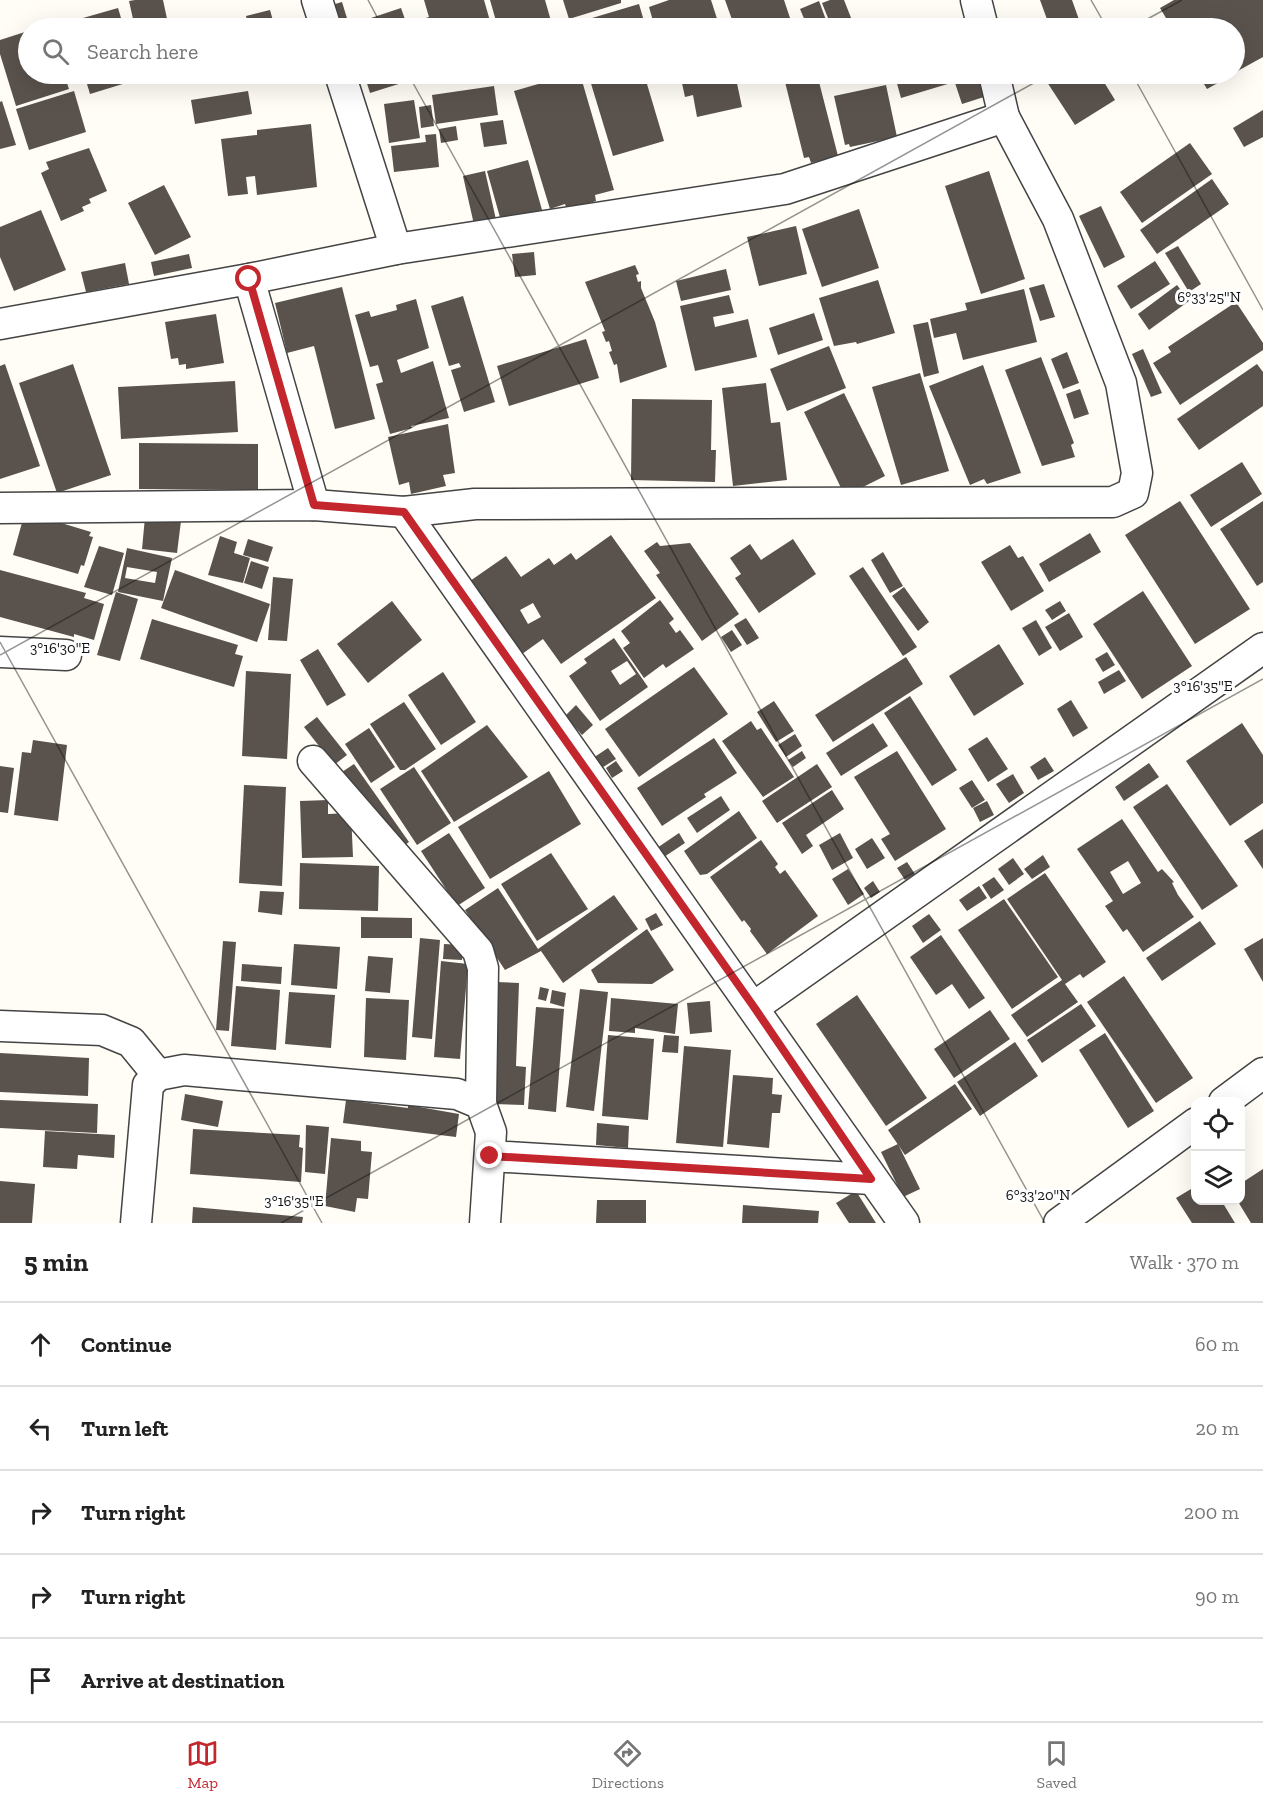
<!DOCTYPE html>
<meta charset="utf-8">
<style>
body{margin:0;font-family:"Zilla Slab",serif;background:#f2f2f2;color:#222}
.controls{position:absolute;right:18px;bottom:18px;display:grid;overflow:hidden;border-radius:12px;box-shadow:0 6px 24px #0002}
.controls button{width:54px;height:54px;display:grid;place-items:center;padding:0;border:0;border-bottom:2px solid #e0e0e0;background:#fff;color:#222;font:30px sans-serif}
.stop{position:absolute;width:18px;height:18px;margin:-14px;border:4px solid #c4262e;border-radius:50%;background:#fff}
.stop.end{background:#c4262e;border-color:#fff;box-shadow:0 2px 6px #0008}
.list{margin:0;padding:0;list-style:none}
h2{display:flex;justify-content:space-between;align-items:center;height:78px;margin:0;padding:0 24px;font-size:26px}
h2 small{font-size:20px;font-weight:400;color:#767676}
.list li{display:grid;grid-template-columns:39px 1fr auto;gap:18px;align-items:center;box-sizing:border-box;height:84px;padding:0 24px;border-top:2px solid #e0e0e0}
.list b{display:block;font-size:22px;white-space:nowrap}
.list em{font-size:20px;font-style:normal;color:#767676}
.icon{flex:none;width:33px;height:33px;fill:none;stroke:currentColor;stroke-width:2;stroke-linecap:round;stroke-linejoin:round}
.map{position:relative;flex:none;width:1263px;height:1223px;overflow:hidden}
.search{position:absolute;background:#fff;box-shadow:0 6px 24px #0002;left:18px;right:18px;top:18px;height:66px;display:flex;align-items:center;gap:15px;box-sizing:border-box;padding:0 21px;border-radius:33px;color:#767676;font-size:22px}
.sheet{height:498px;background:#fff}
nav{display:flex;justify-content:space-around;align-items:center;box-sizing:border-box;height:84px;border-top:2px solid #e0e0e0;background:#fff;font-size:16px;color:#767676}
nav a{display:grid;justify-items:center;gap:3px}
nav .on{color:#c4262e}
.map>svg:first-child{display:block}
</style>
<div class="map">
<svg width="1263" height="1223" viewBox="0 0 1263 1223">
<rect width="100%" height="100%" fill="#fffdf5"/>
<g fill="#5a524d" fill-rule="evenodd">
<path d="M135,0H163L169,28H135L129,1Z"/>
<path d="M424,0H484L492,28H425L422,19L429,17Z"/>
<path d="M490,0H545L553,28H498Z"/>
<path d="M563,0H621V3L569,19Z"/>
<path d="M669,0H711L720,28H655L649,7Z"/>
<path d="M725,0H784L791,21L769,28H735Z"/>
<path d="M830,0H844L855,28H832L822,3Z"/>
<path d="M1040,0H1072L1082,28H1032L1048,22Z"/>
<path d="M1174,0H1263V57L1234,73V28H1172L1160,8Z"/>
<path d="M819,1L829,28H808L800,9Z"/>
<path d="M342,2L350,28H335L328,6Z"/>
<path d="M639,4L646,28H574L572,24Z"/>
<path d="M118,8L124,28H70L69,22Z"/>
<path d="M401,8L408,28H361L359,22Z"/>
<path d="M270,10L275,28H249L246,16Z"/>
<path d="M28,31V74H64L69,89L16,106L0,54V40Z"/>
<path d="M84,74H137L139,79L90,94Z"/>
<path d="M364,74H423L424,76L370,93Z"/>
<path d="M511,74H539L513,82Z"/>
<path d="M573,74H580L614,190L595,195L596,201L567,210L565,204L550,209L514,91Z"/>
<path d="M602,74H644L664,141L613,156L589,77Z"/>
<path d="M680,74H735L742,107L697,117L693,95L685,97Z"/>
<path d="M783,74H817L838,156L811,163L809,157L804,158Z"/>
<path d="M915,74H948L951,83L901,98L896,80Z"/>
<path d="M952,74H977L984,97L962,104Z"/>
<path d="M1054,74H1099L1115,100L1075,125L1045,79Z"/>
<path d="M1198,74H1234L1207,89Z"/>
<path d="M886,85L897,137L850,147L849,144L845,145L834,96Z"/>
<path d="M494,86L498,115L436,124L432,95Z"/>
<path d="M74,91L86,132L29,150L16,109Z"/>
<path d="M248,91L252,114L195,124L191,100Z"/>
<path d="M414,100L420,138L389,143L384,104Z"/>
<path d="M2,101L16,145L0,149V102Z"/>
<path d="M431,105L434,126L421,128L419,107Z"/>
<path d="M1263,110V137L1244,147L1233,128Z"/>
<path d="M503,120L507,144L484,147L480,123Z"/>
<path d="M311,124L317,187L257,195L255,176L246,177L248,194L228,196L221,139L257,135V130Z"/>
<path d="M456,126L458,140L441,143L439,129Z"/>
<path d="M436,134L439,167L394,172L391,146L426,142L425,135Z"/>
<path d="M1190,143L1212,174L1142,223L1120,192Z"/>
<path d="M89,148L107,191L89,199L91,203L82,207L84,211L61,221L41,173L49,169L46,162Z"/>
<path d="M528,160L542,210L501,221L487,171Z"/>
<path d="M485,171L497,224L475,229L463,176Z"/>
<path d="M989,171L1025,279L981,294L945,186Z"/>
<path d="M1212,179L1229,204L1157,254L1140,230Z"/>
<path d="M164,185L191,237L155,255L128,203Z"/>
<path d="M1101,206L1125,257L1104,268L1079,216Z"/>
<path d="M859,209L879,268L822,287L802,229Z"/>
<path d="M41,210L66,270L14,291L0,257V227Z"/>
<path d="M796,226L807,274L759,286L747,237Z"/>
<path d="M1178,246L1201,284L1189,292L1165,253Z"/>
<path d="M534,252L536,275L515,277L512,254Z"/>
<path d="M189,254L192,268L154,276L151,262Z"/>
<path d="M1155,261L1170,284L1131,309L1117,286Z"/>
<path d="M125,263L129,284L86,292L81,272Z"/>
<path d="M635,265L639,274L636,275L638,282L641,281V288L655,322L667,367L620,383L617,364L614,365L609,352L612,351L609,341L606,342L602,332L605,331L585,282Z"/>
<path d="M726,269L731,290L681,301L676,281Z"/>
<path d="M878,280L895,333L857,344L856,342L834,346L819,298Z"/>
<path d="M1044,284L1055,317L1040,321L1029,288Z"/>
<path d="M1177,285L1189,301L1149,330L1138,314Z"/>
<path d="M342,287L375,419L335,429L314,346L287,353L275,303Z"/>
<path d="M1024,289L1037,342L963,360L956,333L934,338L930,319L967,310L965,303Z"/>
<path d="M729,295L734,313L713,317L715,327L748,319L757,357L695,371L680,306Z"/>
<path d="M463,296L495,402L464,412L451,370L461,367L459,363L449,366L431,306Z"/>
<path d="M416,299L429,348L397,360L401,373L433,361L449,418L411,426L412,428L390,434L376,384L383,382L378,365L370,367L355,315L369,311L371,317L397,310L396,305Z"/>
<path d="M1236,302L1263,343V350L1180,405L1153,363L1171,352L1168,347Z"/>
<path d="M814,313L823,340L778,355L769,328Z"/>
<path d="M216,314L224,363L186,369V364L179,365L178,358L171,359L165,322Z"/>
<path d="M928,322L939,373L924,377L913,325Z"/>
<path d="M586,339L599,378L509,406L497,366Z"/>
<path d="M829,346L846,388L787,411L770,369Z"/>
<path d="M1143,349L1162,393L1151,397L1132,354Z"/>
<path d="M1067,352L1079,383L1063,389L1051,359Z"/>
<path d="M1041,357L1074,443L1071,445L1075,457L1042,466L1005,370Z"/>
<path d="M5,364L40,466L0,479V366Z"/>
<path d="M73,364L111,475L57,493L19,383Z"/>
<path d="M1257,364L1263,372V406L1199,450L1177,419Z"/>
<path d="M983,365L1021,473L987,484L984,479L970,485L929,386Z"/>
<path d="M920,373L949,471L901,485L872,387Z"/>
<path d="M235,381L238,432L121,439L118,387Z"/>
<path d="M766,383L771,423L780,422L787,480L733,486L722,388Z"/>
<path d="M1080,389L1089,414L1074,419L1066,394Z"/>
<path d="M844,393L885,476L845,496L804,412Z"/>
<path d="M632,399L712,400L711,450H716L715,482L631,480Z"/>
<path d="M448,424L455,473L443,475L446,486L411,494L409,482L399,485L388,437Z"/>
<path d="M139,443L258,444V490L139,489Z"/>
<path d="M1242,462L1262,494L1211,527L1190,495Z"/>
<path d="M1180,501L1250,609L1195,644L1125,535Z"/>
<path d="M1263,501V582L1257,586L1220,529Z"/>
<path d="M25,512L91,532L89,536L93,537L84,566L81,565L78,574L13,555Z"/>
<path d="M145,517L181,521L177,553L142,549Z"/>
<path d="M1090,533L1101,552L1049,582L1039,564Z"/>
<path d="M611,535L656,598L561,664L543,639L522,654L470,581L506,556L521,577L549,558L554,565L571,553L576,560ZM533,603L541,617L528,624L520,610Z"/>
<path d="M220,536L237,542L234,553L250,558L243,583L208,575Z"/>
<path d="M248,539L273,547L268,562L243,555Z"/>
<path d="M793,539L816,574L759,613L735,578L741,574L730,558L750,544L761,560Z"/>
<path d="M657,542L660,546L690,543L739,614L702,641L656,575L660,573L644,551Z"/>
<path d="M1010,545L1018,558L1023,556L1044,591L1011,611L981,562Z"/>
<path d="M99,546L124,553L112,595L84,587Z"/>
<path d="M127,548L172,558L163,601L118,592ZM127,567L157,572L155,583L125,578Z"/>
<path d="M883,552L903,586L890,593L871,560Z"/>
<path d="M251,561L269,567L262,589L244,583Z"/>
<path d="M863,567L917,647L903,656L849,576Z"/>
<path d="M0,570L86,593L84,598L104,604L94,640L74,634V637L0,617Z"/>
<path d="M175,570L270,604L257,642L161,608Z"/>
<path d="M273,577L293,579L287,641L268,640Z"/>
<path d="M904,587L929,622L918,631L892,596Z"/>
<path d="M1143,591L1192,666L1142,699L1093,624Z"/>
<path d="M116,592L138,599L120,661L97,655Z"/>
<path d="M660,600L674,619L669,623L676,633L680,630L694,649L666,668L663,664L644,678L623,648L630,643L621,631Z"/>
<path d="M392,601L422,640L368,683L337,644Z"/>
<path d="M1060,601L1066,611L1052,620L1045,610Z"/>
<path d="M1069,613L1083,637L1060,651L1045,627Z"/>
<path d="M746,618L759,638L747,645L734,625Z"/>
<path d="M152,619L238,645L235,654L243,656L234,687L140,659Z"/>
<path d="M1036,620L1052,648L1039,656L1022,628Z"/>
<path d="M732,630L742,645L731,652L721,637Z"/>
<path d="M614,638L648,687L600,721L569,676L587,663L584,659ZM627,661L636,674L620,685L611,671Z"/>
<path d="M999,644L1024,684L974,716L949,676Z"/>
<path d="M318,649L346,695L327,706L300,660Z"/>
<path d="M1107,652L1115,665L1103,672L1095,659Z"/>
<path d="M906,657L923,684L833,742L815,715Z"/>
<path d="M694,667L728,714L639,777L605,729Z"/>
<path d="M1119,670L1126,681L1104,694L1098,682Z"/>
<path d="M246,671L291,674L287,759L242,756Z"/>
<path d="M443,672L476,722L441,745L408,695Z"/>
<path d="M910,696L957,770L932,786L884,713Z"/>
<path d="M1071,700L1088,728L1073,737L1057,709Z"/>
<path d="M774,701L794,731L776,742L757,712Z"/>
<path d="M404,702L436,749L405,770H400L370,724Z"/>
<path d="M576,705L593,725L582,735L565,716Z"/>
<path d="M317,717L347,755L334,765L304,727Z"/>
<path d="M751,721L757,730L761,728L794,777L763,797L722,741Z"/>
<path d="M873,723L888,746L841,776L826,753Z"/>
<path d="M1242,723L1263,755V803L1230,826L1186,761Z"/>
<path d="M487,725L528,777L454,822L421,771Z"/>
<path d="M369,728L395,767L371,783L345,744Z"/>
<path d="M795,734L802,746L786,757L778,745Z"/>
<path d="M987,737L1008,769L988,782L968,749Z"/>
<path d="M714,738L737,773L704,794L706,797L662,826L637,788Z"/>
<path d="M33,740L67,745L58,821L14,815L22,752L31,753Z"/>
<path d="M608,748L616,759L600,769L593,758Z"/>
<path d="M802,751L806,758L793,767L788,760Z"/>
<path d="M897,751L946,829L895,861L881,839L890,834L854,777Z"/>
<path d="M1045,757L1054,771L1038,780L1030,767Z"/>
<path d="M616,761L623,771L612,778L606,768Z"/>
<path d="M1149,763L1159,777L1124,801L1115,787Z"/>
<path d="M354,764L409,842L395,852L339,774Z"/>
<path d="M817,764L832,787L777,823L762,801Z"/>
<path d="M0,766L14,768L8,813L0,812Z"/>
<path d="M414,767L451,823L417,845L380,789Z"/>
<path d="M549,771L581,824L490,879L458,827Z"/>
<path d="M1013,774L1024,793L1009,803L996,784Z"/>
<path d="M972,780L985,800L972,808L959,788Z"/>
<path d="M1167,784L1238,886L1202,910L1133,807Z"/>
<path d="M244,785L286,787L282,886L239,883Z"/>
<path d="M832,790L844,809L806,835L813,846L802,854L782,823Z"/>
<path d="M721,796L730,810L697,833L687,818Z"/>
<path d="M328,800V814L351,813L353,857L302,858L300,801Z"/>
<path d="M987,801L994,815L980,822L973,808Z"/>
<path d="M739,811L757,838L707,874L700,875L684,851Z"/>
<path d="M1122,819L1158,872L1162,869L1174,882L1172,883L1178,895L1194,917L1143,952L1127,929L1123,932L1105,906L1113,901L1077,849ZM1128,861L1141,883L1123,894L1110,872Z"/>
<path d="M1263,829V869L1244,841Z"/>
<path d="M449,833L485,888L457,906L421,851Z"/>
<path d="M679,833L685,843L664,857L657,848Z"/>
<path d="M840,833L853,858L832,870L819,845Z"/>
<path d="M872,838L885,858L867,869L855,849Z"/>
<path d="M761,840L778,864L775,867L780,874L785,870L818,916L767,954L750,931L751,929L744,920L742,922L710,877Z"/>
<path d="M551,853L588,909L537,941L501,884Z"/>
<path d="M1043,855L1050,867L1032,879L1024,869Z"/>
<path d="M1013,858L1024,874L1009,885L998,869Z"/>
<path d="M907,862L915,874L905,880L897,868Z"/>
<path d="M300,863L379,866L378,911L299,909Z"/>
<path d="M848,869L864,894L848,905L832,879Z"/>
<path d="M1045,873L1106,962L1083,978L1080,974L1065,984L1078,1002L1027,1037L1011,1015L1062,980L1007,899Z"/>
<path d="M994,877L1004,890L991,899L982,885Z"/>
<path d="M873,881L880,892L871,898L864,888Z"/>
<path d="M979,886L987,898L967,911L959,900Z"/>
<path d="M498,888L538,949L614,895L638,929L563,983L541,951L505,970L465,910Z"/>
<path d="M260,891L284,892L282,915L258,912Z"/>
<path d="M1004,899L1058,977L1012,1009L958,930Z"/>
<path d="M656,913L663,925L651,931L645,919Z"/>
<path d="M929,914L941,930L923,943L912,926Z"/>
<path d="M361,917L412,918V938H361Z"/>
<path d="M1200,921L1216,944L1162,981L1146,958Z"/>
<path d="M647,929L674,970L652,984L598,983L591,970Z"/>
<path d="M941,935L985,998L969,1009L952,984L936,995L910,957Z"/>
<path d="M420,938L440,940L432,1039L412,1037Z"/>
<path d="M1263,938V982L1244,949Z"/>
<path d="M223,941L236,942L229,1031L216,1030Z"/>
<path d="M294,944L340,947L337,989L291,985Z"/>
<path d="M444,944L463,945L462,960L443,959Z"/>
<path d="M368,956L393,958L390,993L365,991Z"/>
<path d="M441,961L468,964L460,1059L434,1057Z"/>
<path d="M242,964L282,967L281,984L241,981Z"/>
<path d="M1124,976L1193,1078L1156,1103L1087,1002Z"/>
<path d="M496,982L519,983L516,1066L526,1067L524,1105L492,1104Z"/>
<path d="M236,986L280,990L276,1050L231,1046Z"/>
<path d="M540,987L549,989L546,1001L538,999Z"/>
<path d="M580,989L608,992L594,1111L566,1107Z"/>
<path d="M552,990L566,993L564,1007L550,1003Z"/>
<path d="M289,992L335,995L331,1048L285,1044Z"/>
<path d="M857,995L927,1098L886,1126L816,1024Z"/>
<path d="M366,998L409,1000L406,1060L364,1057Z"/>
<path d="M611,998L678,1004L675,1034L635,1028V1033L609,1031Z"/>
<path d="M710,1001L712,1032L690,1034L687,1003Z"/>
<path d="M1081,1004L1096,1026L1042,1063L1027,1040Z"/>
<path d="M536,1007L564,1009L556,1112L528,1109Z"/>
<path d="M990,1010L1010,1039L954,1078L934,1049Z"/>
<path d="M1105,1033L1154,1111L1128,1128L1079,1050Z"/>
<path d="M608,1035L654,1039L648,1120L602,1116Z"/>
<path d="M664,1035L679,1036L678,1053L662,1052Z"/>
<path d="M1015,1042L1038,1076L980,1116L957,1082Z"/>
<path d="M684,1046L731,1050L723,1147L676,1143Z"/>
<path d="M0,1053L89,1058L88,1096L0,1092Z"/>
<path d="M733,1075L773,1078L772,1094L782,1095L780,1113H772L769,1148L727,1144Z"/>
<path d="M955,1084L972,1109L905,1155L888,1130Z"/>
<path d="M185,1094L223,1101L218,1127L181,1120Z"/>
<path d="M0,1100L98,1104L97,1133L0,1128Z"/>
<path d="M346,1100L408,1108V1105L459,1114L456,1137L343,1123Z"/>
<path d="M597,1123L629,1126L628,1148L596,1145Z"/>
<path d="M306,1125L329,1127L325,1174L305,1172Z"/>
<path d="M193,1129L300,1135L299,1147L303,1148L301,1182L190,1174Z"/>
<path d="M45,1131L115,1135L114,1158L78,1155L77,1169L43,1167Z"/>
<path d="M331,1138L361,1141V1151L372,1152L368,1199L357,1198L355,1212L325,1206Z"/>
<path d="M898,1144L920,1189L903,1197L881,1152Z"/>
<path d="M1263,1169V1223H1251L1237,1200H1240V1184Z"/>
<path d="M0,1181L35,1184L32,1223H0Z"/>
<path d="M1196,1186V1200H1221L1235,1223H1192L1176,1198Z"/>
<path d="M856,1191L876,1223H849L836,1203Z"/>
<path d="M597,1200H646V1223H596Z"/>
<path d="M743,1205L819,1211L818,1223H742Z"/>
<path d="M193,1207L303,1217L302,1223H192Z"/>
</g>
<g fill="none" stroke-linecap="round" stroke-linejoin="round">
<defs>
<g id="minor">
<path d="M317,0L326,28"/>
<path d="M976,0L983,28"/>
<path d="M340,74L396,249"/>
<path d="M249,279L314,505"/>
<path d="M0,324L249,279L396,249L785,189L1004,117"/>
<path d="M0,508L314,505L404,512L475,504L1113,502L1133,493L1137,473L1121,383L1058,219L1004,117L994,74"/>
<path d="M404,512L904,1223"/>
<path d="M0,652L66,655"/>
<path d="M313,761L478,951L483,968L481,1104"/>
<path d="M754,1007L1263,648"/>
<path d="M0,1026L102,1030L131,1042L158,1075"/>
<path d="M1224,1102L1263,1073"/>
<path d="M490,1156L871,1179"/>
<path d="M136,1223L148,1085L158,1075L184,1070L457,1094L481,1104L491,1132L485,1223"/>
<path d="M1059,1223L1196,1123"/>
</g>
</defs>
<use href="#minor" stroke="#444" stroke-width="33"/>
<use href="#minor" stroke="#fff" stroke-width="30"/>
</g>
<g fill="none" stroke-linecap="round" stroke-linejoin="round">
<path stroke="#c4262e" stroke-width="8" d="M249,279L314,505L404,512L754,1007L871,1179L490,1156"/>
</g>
<path fill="none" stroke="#111" stroke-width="1.5" stroke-opacity="0.45" d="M368,0L383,28M1091,0L1107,28M1131,28L1182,0M408,74L1045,1223M1132,74L1263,310M0,642L322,1223M0,655L1050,74M281,1223L1263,679"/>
<g font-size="15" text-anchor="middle" fill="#111" stroke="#fff" stroke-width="6" stroke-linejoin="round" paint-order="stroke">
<text x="1209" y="302">6°33'25"N</text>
<text x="60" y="653">3°16'30"E</text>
<text x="1203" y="691">3°16'35"E</text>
<text x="1038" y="1200">6°33'20"N</text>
<text x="294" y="1206">3°16'35"E</text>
</g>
</svg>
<div class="controls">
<button><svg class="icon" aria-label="locate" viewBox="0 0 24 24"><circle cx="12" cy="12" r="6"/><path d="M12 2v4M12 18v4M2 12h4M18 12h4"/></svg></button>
<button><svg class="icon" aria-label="layers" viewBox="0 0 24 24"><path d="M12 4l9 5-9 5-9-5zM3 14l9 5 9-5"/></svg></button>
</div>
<div class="stop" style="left:249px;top:279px"></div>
<div class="stop end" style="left:490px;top:1156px"></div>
<div class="search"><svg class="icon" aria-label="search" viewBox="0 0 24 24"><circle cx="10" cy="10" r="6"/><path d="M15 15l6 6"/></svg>Search here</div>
</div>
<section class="sheet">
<h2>5 min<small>Walk · 370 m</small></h2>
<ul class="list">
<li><svg class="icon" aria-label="ahead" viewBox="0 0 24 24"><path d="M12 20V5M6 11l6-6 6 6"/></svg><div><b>Continue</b></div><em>60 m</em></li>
<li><svg class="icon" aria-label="left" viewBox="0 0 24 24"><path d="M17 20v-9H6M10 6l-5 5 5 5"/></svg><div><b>Turn left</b></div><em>20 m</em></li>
<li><svg class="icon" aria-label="right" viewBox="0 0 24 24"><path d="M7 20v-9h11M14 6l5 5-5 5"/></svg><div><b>Turn right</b></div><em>200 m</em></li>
<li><svg class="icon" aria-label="right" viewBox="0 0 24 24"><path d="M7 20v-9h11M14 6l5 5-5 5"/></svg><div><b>Turn right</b></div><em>90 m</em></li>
<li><svg class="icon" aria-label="arrive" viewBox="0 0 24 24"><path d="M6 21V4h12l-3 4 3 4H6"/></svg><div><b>Arrive at destination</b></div></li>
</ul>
</section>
<nav>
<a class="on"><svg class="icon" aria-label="map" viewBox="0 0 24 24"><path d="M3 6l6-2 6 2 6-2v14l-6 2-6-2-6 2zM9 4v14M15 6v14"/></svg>Map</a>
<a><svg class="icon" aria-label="directions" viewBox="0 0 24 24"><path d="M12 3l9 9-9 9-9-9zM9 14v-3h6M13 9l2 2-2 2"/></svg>Directions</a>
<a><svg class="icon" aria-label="saved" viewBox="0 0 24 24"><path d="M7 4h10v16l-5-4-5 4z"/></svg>Saved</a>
</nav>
